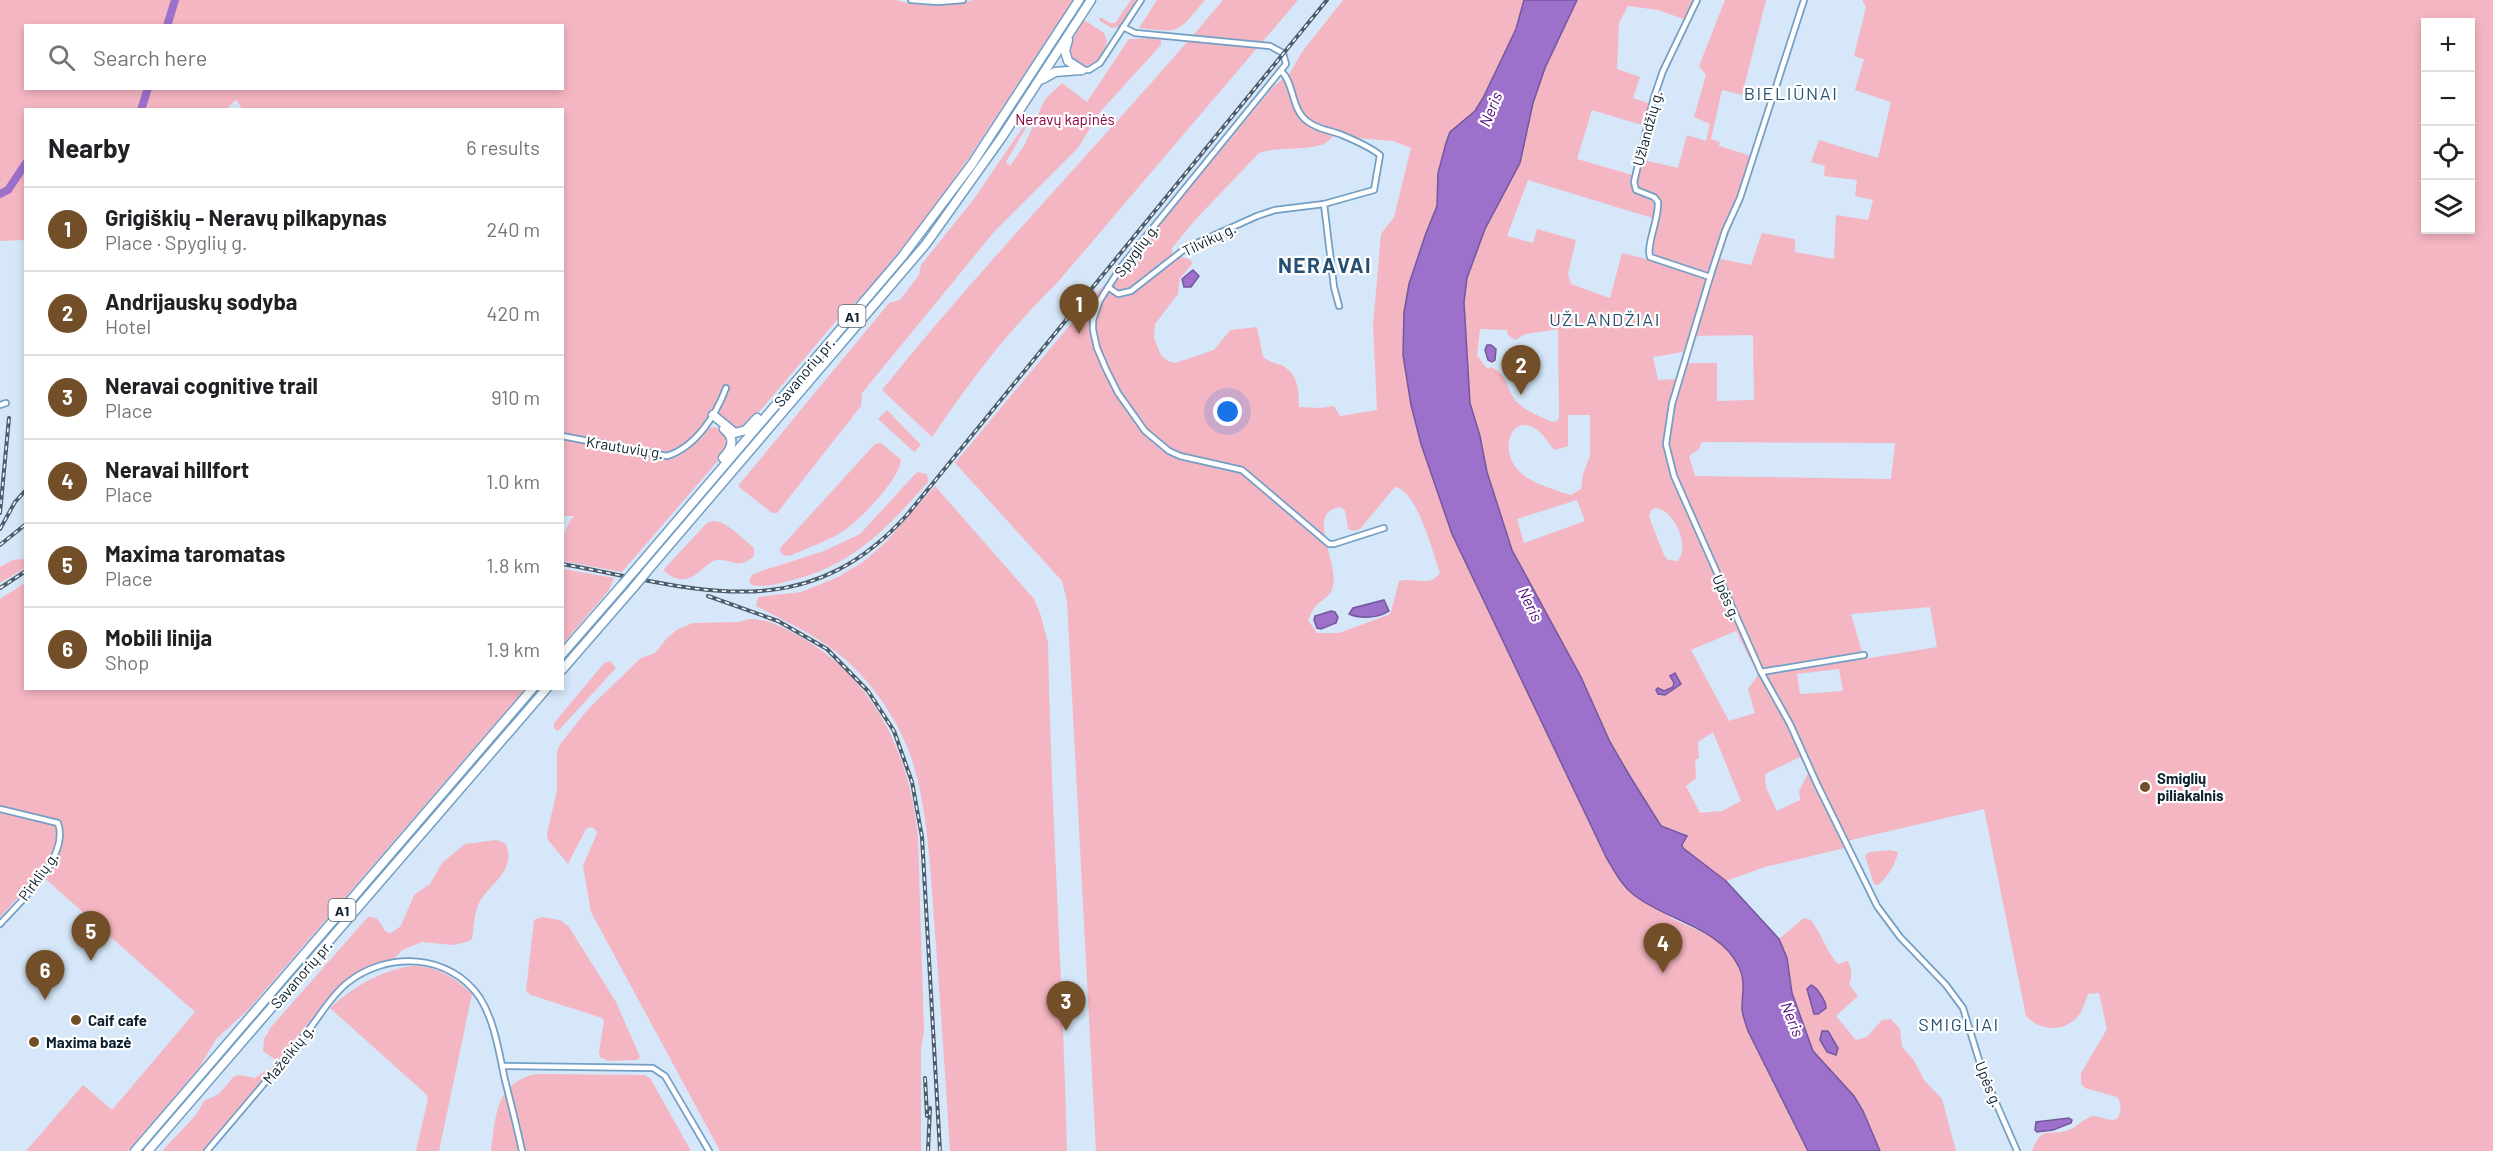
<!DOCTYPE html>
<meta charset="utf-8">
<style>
body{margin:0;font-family:Barlow,sans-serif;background:#f6f6f6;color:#202124}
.controls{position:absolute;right:18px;top:18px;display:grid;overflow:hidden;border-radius:0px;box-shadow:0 3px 9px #0003}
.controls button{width:54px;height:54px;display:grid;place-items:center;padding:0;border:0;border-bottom:2px solid #e0e0e0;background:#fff;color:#202124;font:30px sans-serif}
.you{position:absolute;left:1228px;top:412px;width:21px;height:21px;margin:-15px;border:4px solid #fff;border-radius:50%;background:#1a73e8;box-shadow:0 0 0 9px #1a73e833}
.badge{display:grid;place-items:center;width:39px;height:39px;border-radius:50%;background:#734f29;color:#fff;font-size:20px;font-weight:700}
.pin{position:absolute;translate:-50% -50px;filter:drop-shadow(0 2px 3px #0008)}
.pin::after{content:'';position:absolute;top:32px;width:21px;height:18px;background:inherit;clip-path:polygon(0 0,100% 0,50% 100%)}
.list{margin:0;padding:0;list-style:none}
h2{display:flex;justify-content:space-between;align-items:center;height:78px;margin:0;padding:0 24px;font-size:26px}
h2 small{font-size:20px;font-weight:400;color:#757577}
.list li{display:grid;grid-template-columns:39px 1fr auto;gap:18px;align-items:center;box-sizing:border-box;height:84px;padding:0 24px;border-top:2px solid #e0e0e0}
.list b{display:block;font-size:22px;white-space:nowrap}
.list p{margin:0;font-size:20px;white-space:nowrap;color:#757577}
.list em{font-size:20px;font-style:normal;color:#757577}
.icon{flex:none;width:33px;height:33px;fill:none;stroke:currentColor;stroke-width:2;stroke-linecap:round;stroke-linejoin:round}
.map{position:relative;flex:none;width:2493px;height:1151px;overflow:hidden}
.search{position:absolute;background:#fff;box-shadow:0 3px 9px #0003;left:24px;top:24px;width:540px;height:66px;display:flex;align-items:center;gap:15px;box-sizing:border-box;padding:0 21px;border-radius:0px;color:#757577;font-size:22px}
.panel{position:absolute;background:#fff;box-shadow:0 3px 9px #0003;left:24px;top:108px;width:540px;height:582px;border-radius:0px}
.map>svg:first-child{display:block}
</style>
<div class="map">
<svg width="2493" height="1151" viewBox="0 0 2493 1151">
<rect width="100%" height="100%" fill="#d5e7f8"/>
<g fill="#f5b6c3" fill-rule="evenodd">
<path d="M0,0H896C917,7 952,7 973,0H1074L968,159L922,224L864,294L842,314L748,425L736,429L719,416L721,405L717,404L714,407L695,436L700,440L708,428L717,427L728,438V449L622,572L563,561C563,542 562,531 574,516H562V110H243L236,100L225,110H26L25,240L0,241ZM26,26H562V88H26Z"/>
<path d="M1131,0H1136L1119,27L1112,28L1100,21L1099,18H1102L1110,23H1115Z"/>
<path d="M1157,0H1205C1177,33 1182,33 1139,28Z"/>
<path d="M1223,0H1298L1057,283C1007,332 971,380 932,437L882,390C990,255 1112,132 1223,0Z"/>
<path d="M1343,0H1524L1516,29L1483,98L1475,111L1451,132L1446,143L1438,173L1437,206L1426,233L1409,284L1404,312L1403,355L1411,406L1421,444L1452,534L1606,857L1634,895L1673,919L1716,939L1735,959L1744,981L1742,1010L1748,1031L1808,1151H1096L1067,601L1062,581L955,463L1099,290L1122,270L1273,87L1290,73L1302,52ZM1340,131L1356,138L1393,141L1411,148L1394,217L1381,234L1373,325L1377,410L1340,416L1334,406L1320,408L1299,407C1299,390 1298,373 1281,365C1274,363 1268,361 1263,357L1257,327L1230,330L1214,350L1175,363L1168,361L1161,355L1154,338L1155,324L1178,294L1180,278L1193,263L1189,259L1172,255V248L1195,220L1259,153C1279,146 1301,151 1321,145C1329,143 1333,135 1340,131ZM1395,487C1417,490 1433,553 1440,573C1429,588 1414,577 1399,581L1391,612L1388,615L1339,633H1317L1308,620C1310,616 1312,611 1315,607C1321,600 1331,597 1333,586C1339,563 1305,512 1340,507L1345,511L1348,529L1355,531L1360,529Z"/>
<path d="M1577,0H1699L1689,21L1658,10L1628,6L1619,23L1617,69L1640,77L1633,98L1651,104L1645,126L1592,110L1577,159L1636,176L1640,159L1678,168L1687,135L1706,141L1710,124L1694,117L1706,75L1699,66L1725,0H1766L1742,95L1722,90L1711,139L1720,142L1719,146L1755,157L1720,259L1751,265L1762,233L1795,239V252L1834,259L1836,215L1868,220L1873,200L1855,196L1857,180L1824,176L1825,166L1811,162L1819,140L1878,158L1891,102L1855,90L1864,59L1854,56L1866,7L1862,0H2493V1151H2032C2043,1123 2049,1138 2071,1129C2078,1126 2084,1119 2092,1116C2102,1115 2118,1128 2120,1111C2121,1105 2121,1102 2117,1097L2085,1088L2081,1084V1073L2107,1029L2099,993L2088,994C2085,1001 2083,1011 2078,1016C2064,1033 2040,1031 2026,1016L1984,809L1851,840L1843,843L1845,848L1765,867L1726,881L1683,848L1685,834L1661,826L1631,778L1610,742L1581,677L1512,549L1487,472L1480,436L1470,403L1464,302L1467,278L1485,229L1520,163L1533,103L1545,68ZM2426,22H2470V230H2426ZM1528,180L1659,220L1647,259L1622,253L1610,298L1571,284L1568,274L1576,240L1537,229L1533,243L1507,236ZM1480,329L1507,330L1508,335L1515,340L1526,334L1558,329L1559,418L1557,421L1552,422C1541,416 1525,411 1517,402C1506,390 1508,374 1491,367L1487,369L1477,355ZM1753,335L1754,400L1717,401V363H1687L1676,379L1658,380L1653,357L1683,352L1689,336ZM1568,415H1590V456L1583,474L1581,489L1571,495C1557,491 1530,483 1520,472C1497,450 1512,413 1536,429C1544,434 1547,443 1555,450L1568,446ZM1702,442L1895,443L1891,479L1695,476L1689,456L1699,449ZM1577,500L1585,521L1524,543L1517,519ZM1656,508C1675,511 1690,546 1678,561L1668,560L1664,555L1649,517L1651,510ZM1930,607L1937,647L1864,659L1851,614ZM1736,631L1758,675L1748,689L1755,713L1729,721L1691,650ZM1839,669L1843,691L1800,694L1797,674ZM1713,732L1741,801L1722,811L1700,813L1686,786L1696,778L1695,760L1699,758L1698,742ZM1800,757L1808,773L1799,791L1800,800L1777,811L1766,788L1765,774Z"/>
<path d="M1084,20L1104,33L1107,41C1101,64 1089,73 1069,59V45Z"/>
<path d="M1158,38L1161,41V45L1100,112L1078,148L994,232L862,393L861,406L777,513H772L738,486L889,303L900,300L919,275L921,265L974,199L1027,121V126L1006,162L1010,166L1024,146L1045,99L1062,83L1087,102L1129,39Z"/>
<path d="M887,410L921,445L914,452L878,419Z"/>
<path d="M881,443L901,460C900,479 858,522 842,532C826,542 806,548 790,556L783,555L780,551L781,547L875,444Z"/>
<path d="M917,472L927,474L928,482C886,529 852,567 788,581C776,584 764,588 752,585L749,581L752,575L761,571L824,551L860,534Z"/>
<path d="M935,486L1034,599L1040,613L1048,642C1051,812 1063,981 1067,1151H950C945,1074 940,996 934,919C930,865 928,809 911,757C899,722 874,685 846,660C820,637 787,622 756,606L758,597L801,592L838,577L863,562L885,543Z"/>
<path d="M713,521C727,521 743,539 754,548V556C738,570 735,560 719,560C704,559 692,594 665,572L664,569L707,523Z"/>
<path d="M25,559V568L0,583V567L13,560Z"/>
<path d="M563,569L614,578L609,590L563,644Z"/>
<path d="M25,583L26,688L525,689L247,1011L216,1039L199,1068L128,1151H26L83,1085L112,1110L195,1012L40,874L0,917V599Z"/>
<path d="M749,619C770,619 786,629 804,639C877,683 910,756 918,838L924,1031L921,1048V1151H720L591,912L583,866L597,833L595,829L591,827L586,829L568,864L548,840L547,834L557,790V751L561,743L590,707L641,658L655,653L667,638L678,629L693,623L739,622Z"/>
<path d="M610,661L616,668L558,731L554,728V723L604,663Z"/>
<path d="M496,840L505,843C519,870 487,885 478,905C474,915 474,928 472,939L467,942L453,945L422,942L402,950L394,959L357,974L339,986L277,1061L263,1051L264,1039L271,1027L368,917C380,916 380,924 386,932L391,933L401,926L414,895L430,884L442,863L465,844Z"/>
<path d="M1891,850L1898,852C1896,863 1887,878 1878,885L1874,884L1865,856L1869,852Z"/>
<path d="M542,917L560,920L569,927L616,1002L640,1057L637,1060L608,1061L600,1057L599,1052L604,1021L602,1018L531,995L526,991L534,920Z"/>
<path d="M1804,918L1811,920C1821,933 1827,953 1838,964L1848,961C1851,968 1853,976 1849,984L1858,996L1836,1016L1856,1040L1867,1037L1882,1020L1891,1019L1900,1029L1902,1047L1913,1059L1924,1080L1942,1099L1956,1151H1880L1863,1111L1854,1097L1813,1051L1792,993L1787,958L1779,939Z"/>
<path d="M411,966C436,966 454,976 472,994L439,1151H416L428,1099L427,1095L330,1008C353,987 380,971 411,966Z"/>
<path d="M269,1068L272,1070L205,1151H162L196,1115L204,1101L219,1094L234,1076L240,1075L255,1078Z"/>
<path d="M536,1074L644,1075L650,1078L691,1151H491C496,1116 495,1083 536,1074Z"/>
</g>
<g fill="#9d70cb" stroke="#72589c" stroke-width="1.5">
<path d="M1524,0H1577L1545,68L1533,103L1520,163L1485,229L1467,278L1464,302L1470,403L1480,436L1487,472L1512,550L1581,677L1610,742L1631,778L1661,826L1687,836L1682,845L1683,848L1726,881L1779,939L1787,958L1792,993L1813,1051L1854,1096L1863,1111L1880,1151H1808L1748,1031C1746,1024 1742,1015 1742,1008C1742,993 1746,982 1739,967C1720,927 1667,921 1634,895C1621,885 1614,870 1606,857L1452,534L1421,444L1411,405L1403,355L1404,312L1409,284L1426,233L1437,206L1438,173L1446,143L1450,132L1475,111L1483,98L1516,29Z"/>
<path d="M1193,270L1199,276L1191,287H1184L1182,279Z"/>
<path d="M1487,345H1491L1496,349L1495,360L1492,362L1488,360L1485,350Z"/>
<path d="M1384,600L1389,611C1379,618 1360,619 1349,614L1353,608Z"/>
<path d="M1331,611L1335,612L1338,617L1336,623L1321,629L1317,628L1314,620L1315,616Z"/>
<path d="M1675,673L1681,684L1665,695L1658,694L1656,690L1658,688L1664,691L1673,687L1674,683L1670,676Z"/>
<path d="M1811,985C1817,987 1826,1001 1826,1008L1818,1014H1814L1807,989Z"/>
<path d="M1822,1031H1828L1838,1048L1836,1055L1827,1052L1820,1040Z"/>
<path d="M2069,1118L2072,1120L2071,1123L2053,1130L2037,1132L2035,1130L2036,1122Z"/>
</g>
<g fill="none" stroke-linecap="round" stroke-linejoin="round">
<g stroke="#9d70cb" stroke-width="8">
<path d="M167,26L175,0"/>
<path d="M141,110L148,88"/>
<path d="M0,194L8,190L26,163"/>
</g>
<defs>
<g id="street">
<path d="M911,0L938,2L963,0"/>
<path d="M1697,0L1663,71L1654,97L1634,182L1636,190L1654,197L1658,202C1659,220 1646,244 1650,257L1710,277"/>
<path d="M1804,0L1740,198L1725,231L1710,277L1672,404L1666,444L1674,476L1761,672L1790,724L1817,784L1877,906L1900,937L1946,985L1963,1008L1983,1073L2017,1151"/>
<path d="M1123,27L1135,33L1270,46L1283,53L1286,64L1121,267L1100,300L1093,320V330L1097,348L1106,369L1118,393L1145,431L1169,451L1180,456L1242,470L1329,544H1334L1384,528"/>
<path d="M1082,70H1089L1100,63L1141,0"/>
<path d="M1324,204L1334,287L1339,306"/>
<path d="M1108,287L1118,294L1131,291L1186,248L1257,216L1275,210L1324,204L1374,190L1380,155C1370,147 1354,140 1342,135C1330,130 1318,130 1307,121C1291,109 1294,83 1282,72"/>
<path d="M0,405L6,403"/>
<path d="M562,436L667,456C696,447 716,415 726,388"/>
<path d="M1761,672L1864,655"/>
<path d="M0,809L58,823C70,857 21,901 0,924"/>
<path d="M502,1066L653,1068L665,1076L709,1151"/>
<path d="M207,1151C241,1111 274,1072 307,1032C320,1016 330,997 347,983C387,951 450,953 480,998C495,1022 499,1053 505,1080C511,1104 517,1127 522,1151"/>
</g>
<g id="highway">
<path d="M1068,40L1065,51L1068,61L1082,70"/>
<path d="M1043,79L1055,72L1081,70"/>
<path d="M713,415L735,433L746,430L757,418"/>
<path d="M723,458C732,448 736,439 724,429"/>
<path d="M636,569L902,257L972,164L1079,0"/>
<path d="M648,570L926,244L1002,137L1091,0"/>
<path d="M562,654L623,584"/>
<path d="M562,670L634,587"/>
<path d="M135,1151L533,688"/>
<path d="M148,1151L547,688"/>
</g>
</defs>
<use href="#street" stroke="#739fc5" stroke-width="8"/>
<use href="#highway" stroke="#739fc5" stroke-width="11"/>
<use href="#street" stroke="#fff" stroke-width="4.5"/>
<use href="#highway" stroke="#fff" stroke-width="8"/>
<defs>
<g id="rail">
<path d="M0,513L9,418"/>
<path d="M0,529L15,502L26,490"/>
<path d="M0,545L26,524"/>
<path d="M562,564C696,588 803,630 907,515L1327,0"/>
<path d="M0,588L26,571"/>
<path d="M708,596L778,621L827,649L868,691L894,731L912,782L922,837L940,1151"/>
<path d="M925,1078L927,1116"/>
<path d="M928,1151L930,1108"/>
</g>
</defs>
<use href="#rail" stroke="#4c5e6e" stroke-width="4"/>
<use href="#rail" stroke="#fff" stroke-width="1.5" stroke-dasharray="4.5" stroke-linecap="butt"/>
<defs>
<g id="highway-bridge">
<path d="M623,584L636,569"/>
<path d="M634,587L648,570"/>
</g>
</defs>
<use href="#highway-bridge" stroke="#739fc5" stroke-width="11" stroke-linecap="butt"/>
<use href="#highway-bridge" stroke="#fff" stroke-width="8"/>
</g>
<g fill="#734f29" stroke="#fff" stroke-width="2">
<circle cx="2145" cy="787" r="6"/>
<circle cx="76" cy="1020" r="6"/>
<circle cx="34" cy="1042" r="6"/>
</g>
<g text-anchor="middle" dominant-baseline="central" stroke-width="4.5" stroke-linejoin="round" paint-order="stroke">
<g fill="#fff" stroke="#56636d" stroke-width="1.5">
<rect x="838.5" y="305" width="27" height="22" rx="4.5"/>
<rect x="328.5" y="899" width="27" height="22" rx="4.5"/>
</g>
<g font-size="14" font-weight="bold" fill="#0e202f">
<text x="852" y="316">A1</text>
<text x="342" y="910">A1</text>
</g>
<g font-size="15" fill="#910040" stroke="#fff">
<text x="1065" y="119">Neravų kapinės</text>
</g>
<g font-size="15" fill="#0e202f" stroke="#fff">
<text transform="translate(1647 128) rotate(-75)">Užlandžių g.</text>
<text transform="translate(1209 239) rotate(-26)">Tilvikų g.</text>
<text transform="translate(1136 250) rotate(-53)">Spyglių g.</text>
<text transform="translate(804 372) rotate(-50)">Savanorių pr.</text>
<text transform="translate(625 447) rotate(9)">Krautuvių g.</text>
<text transform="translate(1727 597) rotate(66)">Upės g.</text>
<text transform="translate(38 876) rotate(-54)">Pirklių g.</text>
<text transform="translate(301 974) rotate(-49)">Savanorių pr.</text>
<text transform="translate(288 1054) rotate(-51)">Mažeikių g.</text>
<text transform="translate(1989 1084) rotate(68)">Upės g.</text>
</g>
<g font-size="15" font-weight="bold" fill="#0e202f" stroke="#fff" text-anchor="start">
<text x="2157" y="778">Smiglių<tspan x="2157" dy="17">piliakalnis</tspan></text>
<text x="88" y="1020">Caif cafe</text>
<text x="46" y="1042">Maxima bazė</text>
</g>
<g font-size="16" font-style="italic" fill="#500b7d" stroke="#fff">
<text transform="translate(1490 109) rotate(-68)">Neris</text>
<text transform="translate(1531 604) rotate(64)">Neris</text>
<text transform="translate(1793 1019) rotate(68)">Neris</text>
</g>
<g font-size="18" letter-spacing="1.5" fill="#265072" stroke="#fff">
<text x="1791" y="93">BIELIŪNAI</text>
<text x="1605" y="319">UŽLANDŽIAI</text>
<text x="1959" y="1024">SMIGLIAI</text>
</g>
<g font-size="21" font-weight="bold" letter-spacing="1.5" fill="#265072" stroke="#fff">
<text x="1325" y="264">NERAVAI</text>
</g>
</g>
</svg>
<div class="controls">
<button>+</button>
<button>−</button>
<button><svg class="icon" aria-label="locate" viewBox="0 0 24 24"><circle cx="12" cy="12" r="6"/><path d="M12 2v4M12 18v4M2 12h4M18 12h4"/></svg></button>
<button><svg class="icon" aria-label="layers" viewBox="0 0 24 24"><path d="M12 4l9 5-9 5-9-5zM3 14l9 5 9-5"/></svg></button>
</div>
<div class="you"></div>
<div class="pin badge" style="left:1079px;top:334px">1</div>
<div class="pin badge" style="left:1521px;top:395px">2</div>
<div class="pin badge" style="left:1066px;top:1031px">3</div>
<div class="pin badge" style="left:1663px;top:973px">4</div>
<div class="pin badge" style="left:91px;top:961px">5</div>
<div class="pin badge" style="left:45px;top:1000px">6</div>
<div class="search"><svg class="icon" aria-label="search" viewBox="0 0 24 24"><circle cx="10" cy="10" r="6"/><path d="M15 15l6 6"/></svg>Search here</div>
<section class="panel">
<h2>Nearby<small>6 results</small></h2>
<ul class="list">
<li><span class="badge">1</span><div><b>Grigiškių - Neravų pilkapynas</b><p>Place · Spyglių g.</p></div><em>240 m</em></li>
<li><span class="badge">2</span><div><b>Andrijauskų sodyba</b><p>Hotel</p></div><em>420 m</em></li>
<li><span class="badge">3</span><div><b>Neravai cognitive trail</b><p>Place</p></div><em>910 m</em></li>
<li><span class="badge">4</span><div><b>Neravai hillfort</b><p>Place</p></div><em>1.0 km</em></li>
<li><span class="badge">5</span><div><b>Maxima taromatas</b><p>Place</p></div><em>1.8 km</em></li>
<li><span class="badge">6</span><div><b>Mobili linija</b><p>Shop</p></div><em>1.9 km</em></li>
</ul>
</section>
</div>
